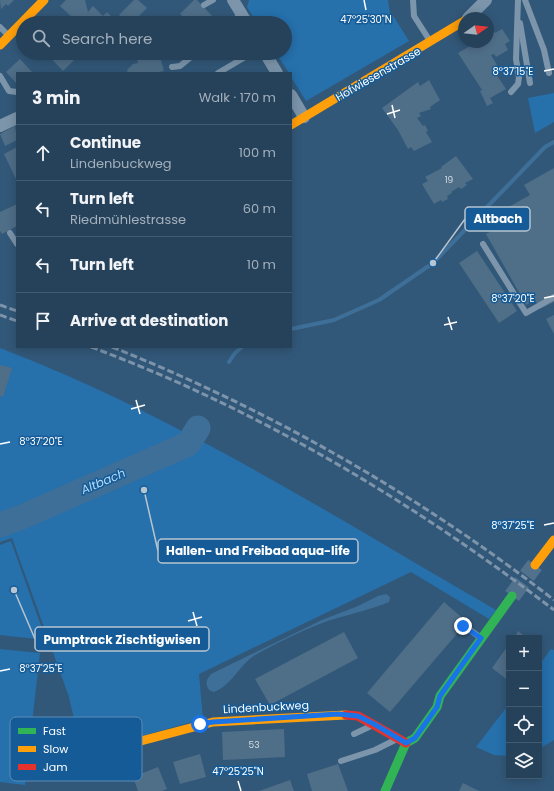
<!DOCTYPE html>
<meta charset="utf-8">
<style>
body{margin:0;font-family:Poppins,sans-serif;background:#2e4961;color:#f1f3f6}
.controls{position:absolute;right:12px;bottom:12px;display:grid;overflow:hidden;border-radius:0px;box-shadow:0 2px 10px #0003}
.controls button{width:36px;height:36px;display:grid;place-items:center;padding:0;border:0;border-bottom:1px solid #425b71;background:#26425b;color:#f1f3f6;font:20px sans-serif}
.compass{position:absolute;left:458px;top:12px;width:36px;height:36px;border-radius:50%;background:#26425b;box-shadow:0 2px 10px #0003;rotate:75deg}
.stop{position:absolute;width:12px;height:12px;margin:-9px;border:3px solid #1a73e8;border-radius:50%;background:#fff}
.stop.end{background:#1a73e8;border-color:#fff;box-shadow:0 1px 4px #0008}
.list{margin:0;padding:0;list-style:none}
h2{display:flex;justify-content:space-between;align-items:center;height:52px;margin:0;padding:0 16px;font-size:17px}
h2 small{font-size:13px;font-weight:400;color:#a4b0bb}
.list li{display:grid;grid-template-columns:26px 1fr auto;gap:12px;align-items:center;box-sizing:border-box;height:56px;padding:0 16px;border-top:1px solid #425b71}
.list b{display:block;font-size:15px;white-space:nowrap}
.list p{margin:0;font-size:13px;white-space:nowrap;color:#a4b0bb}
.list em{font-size:13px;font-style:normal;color:#a4b0bb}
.icon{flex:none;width:22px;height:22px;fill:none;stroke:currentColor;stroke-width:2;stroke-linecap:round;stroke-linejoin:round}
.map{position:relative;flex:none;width:554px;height:791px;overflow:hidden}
.search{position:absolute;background:#26425b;box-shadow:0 2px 10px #0003;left:16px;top:16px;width:276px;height:44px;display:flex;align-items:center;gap:10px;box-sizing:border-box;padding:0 14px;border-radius:22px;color:#a4b0bb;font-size:15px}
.panel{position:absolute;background:#26425b;box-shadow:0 2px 10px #0003;left:16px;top:72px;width:276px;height:276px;border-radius:0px}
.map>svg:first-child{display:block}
</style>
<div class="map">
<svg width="554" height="791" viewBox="0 0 554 791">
<rect width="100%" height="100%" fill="#325879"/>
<g fill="#2670ac">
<path d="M249,0H388L390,14H392L409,41L306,101L291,77V73H289L276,53H285V23H257L247,7Z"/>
<path d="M554,93V122L535,133L528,98Z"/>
<path d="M0,348C173,414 335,517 496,610L489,619L411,572L199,674L203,719L99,748L83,743L77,732L69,697L74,696L69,697L12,538L0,542Z"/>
<path d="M11,541L46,640L0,635V545Z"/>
<path d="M0,649L40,653L25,785L0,782Z"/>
<path d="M551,649L554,650V740L539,749V665Z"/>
<path d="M509,704V756L494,755L476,747Z"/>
</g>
<path fill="#3e6f98" d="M386,594L390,597L389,602C372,609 355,613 337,618C310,626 281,641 257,654C239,664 233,685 214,692L209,690C205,683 206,680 211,674L322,620L358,606L378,596Z"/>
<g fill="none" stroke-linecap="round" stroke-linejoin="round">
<g stroke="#3e6f98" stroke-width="4">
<path d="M291,329L334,320L379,300L433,263L545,147L554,142"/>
<path d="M229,362L235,353L242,347"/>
</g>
<path stroke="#3e6f98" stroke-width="25" d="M0,525L22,517L188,444L198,428"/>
</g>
<g fill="#4f6e88">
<path d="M0,0H14L8,6L6,4L1,9Z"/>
<path d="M66,0H85L88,12L93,6L103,16L107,12L114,19L110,23H78L60,6Z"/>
<path d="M134,0H138L147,8L132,23H127L119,15Z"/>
<path d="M194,0H197L216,20L213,23H190L180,14Z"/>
<path d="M502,29L510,41L505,44L508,50L496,57L494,54L491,55L497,65L492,68L506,89L490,98L493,103L487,106L480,91L482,90L458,53L477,42H488V33L493,30L495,33Z"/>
<path d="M46,53H72L76,58L63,71Z"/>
<path d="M146,53H159L164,71L155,73H128L127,70L133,64L138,63L136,55Z"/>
<path d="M20,59L33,73H17V84L6,72Z"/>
<path d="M429,80L440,100L430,107L431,109L419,113L421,116L417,118L423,126L425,125L428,131L426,132L432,142L414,151L411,147L408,149L398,130L382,108L418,82L420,86Z"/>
<path d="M15,126L17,140L5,146L0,134Z"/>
<path d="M17,147V181L4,154Z"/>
<path d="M456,156L473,179L465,183L467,185L461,189L459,187L451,192L452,193L447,196L448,199L442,202L441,200L434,204L422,184L428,181L425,177L442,168L441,167Z"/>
<path d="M554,168V302L540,309L535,300L526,305L486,234L500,226L494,215L530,195L524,185Z"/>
<path d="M17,204V226L2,234L0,231V212Z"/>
<path d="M477,251L517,311L499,323L459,263Z"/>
<path d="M554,315V334L546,319Z"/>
<path d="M0,365L12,368L3,397L0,396Z"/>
<path d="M444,602L467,622L390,712L367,693Z"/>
<path d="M518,631L527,638H514Z"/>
<path d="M344,632L358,658L270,705L255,679Z"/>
<path d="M509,644V681L492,668Z"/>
<path d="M284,729L285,757L223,760L222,732Z"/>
<path d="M200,754L206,777L180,784L173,762Z"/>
<path d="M338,764L348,791H312L307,774Z"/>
<path d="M158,767L167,789L162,791H138L133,777Z"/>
<path d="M290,780L294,791H259Z"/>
<path d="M463,783L479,791H459Z"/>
</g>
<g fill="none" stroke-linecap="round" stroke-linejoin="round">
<path stroke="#51718d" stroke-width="17" stroke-dasharray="17 8" stroke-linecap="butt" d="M512,596L535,565"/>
<g stroke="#7c95ab" stroke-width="6">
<path d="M413,0L414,16L430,41"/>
<path d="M525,0L544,50L549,73"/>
<path d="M204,5L213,0"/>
<path d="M231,23L241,14"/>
<path d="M520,23L530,83"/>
<path d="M0,27L8,35"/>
<path d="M172,67L180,66L196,53"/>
<path d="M218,73L252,53"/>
<path d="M0,76L9,91L17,92"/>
<path d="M511,92L518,84L519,77L516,59L518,0"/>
<path d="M10,233L17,244"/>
<path d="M483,244L526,313L554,297"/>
<path d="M463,625L481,638"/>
<path d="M58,728L79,756"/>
<path d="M354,734L371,726"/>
<path d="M341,761L375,750L395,740"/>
</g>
<g stroke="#7c95ab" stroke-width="12">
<path d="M233,0L247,23"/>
<path d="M468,18L486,0"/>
<path d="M265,53L277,73"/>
<path d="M291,95L304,117"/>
<path d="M0,126L17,118"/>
</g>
<path stroke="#30b455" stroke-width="9" d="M385,791L406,743L415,738L437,707L440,696L512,596"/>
<g stroke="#ff9f0a" stroke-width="9">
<path d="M0,45L44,0"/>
<path d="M291,125L464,21"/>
<path d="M535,565L554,540"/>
<path d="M55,768L80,757L213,722L346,715"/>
</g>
<path stroke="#e5322d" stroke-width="9" d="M346,715L358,716L406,743"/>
<g stroke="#7d94aa" stroke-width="3" stroke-dasharray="7 3" stroke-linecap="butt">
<path d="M0,305L17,311"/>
<path d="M0,315L17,321"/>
<path d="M91,347C258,409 413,502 554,610"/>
<path d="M112,347C270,410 419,495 554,600"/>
</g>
</g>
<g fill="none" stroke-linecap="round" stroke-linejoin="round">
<path stroke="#1a73e8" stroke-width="5" d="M200,724L213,722L338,714L358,716L374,724L406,743L415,738L437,707L440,696L481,638L463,626"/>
</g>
<path fill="none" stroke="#fff" stroke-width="1.5" d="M364,0L366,10M544,71L554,69M392,105L395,118M387,114L400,110M544,298L554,296M448,317L452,330M444,325L457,322M136,400L140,414M131,409L145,405M0,444L10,442M544,525L554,523M193,612L197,626M188,621L202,617M0,671L10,669M238,781L241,791"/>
<g text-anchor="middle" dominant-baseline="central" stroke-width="3" stroke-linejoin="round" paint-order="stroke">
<g font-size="9" fill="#d3dbe1">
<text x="449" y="180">19</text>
<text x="254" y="745">53</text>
</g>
<g font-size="11" fill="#fff" stroke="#145b97">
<text transform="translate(378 74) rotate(-30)">Hofwiesenstrasse</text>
<text transform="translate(266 707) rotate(-3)">Lindenbuckweg</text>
</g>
<g font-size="12" font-style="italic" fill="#b3daf9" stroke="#145b97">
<text transform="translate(103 481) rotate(-23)">Altbach</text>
</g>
</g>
<rect x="10" y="717" width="132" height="64" rx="6" fill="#145b97" stroke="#5a8cb6" stroke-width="1"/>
<rect x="18" y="728" width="18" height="6" fill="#30b455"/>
<rect x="18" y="746" width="18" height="6" fill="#ff9f0a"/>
<rect x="18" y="764" width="18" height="6" fill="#e5322d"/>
<g font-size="11" fill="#fff">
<text x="43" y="735">Fast</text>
<text x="43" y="753">Slow</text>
<text x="43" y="771">Jam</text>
</g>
<g font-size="10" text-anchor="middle" fill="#fff" stroke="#145b97" stroke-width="3" stroke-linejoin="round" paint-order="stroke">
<text x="366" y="23">47°25'30"N</text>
<text x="513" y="75">8°37'15"E</text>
<text x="513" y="302">8°37'20"E</text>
<text x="41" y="445">8°37'20"E</text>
<text x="513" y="529">8°37'25"E</text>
<text x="41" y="672">8°37'25"E</text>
<text x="238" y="775">47°25'25"N</text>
</g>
<path fill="none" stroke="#b7c5d0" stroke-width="1.5" d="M433 263L465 219M144 490L158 551M14 590L35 639"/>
<g fill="#b7c5d0" stroke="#145b97" stroke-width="1.5">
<circle cx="433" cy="263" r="4"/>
<circle cx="144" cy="490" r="4"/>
<circle cx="14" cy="590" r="4"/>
</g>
<g fill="#145b97" stroke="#b7c5d0" stroke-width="1.5">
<rect x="465" y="207" width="65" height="24" rx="4"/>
<rect x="158" y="539" width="200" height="24" rx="4"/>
<rect x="35" y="627" width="174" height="24" rx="4"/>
</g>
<g font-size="12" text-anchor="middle" font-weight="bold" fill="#fff">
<text x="498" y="223">Altbach</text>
<text x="258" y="555">Hallen- und Freibad aqua-life</text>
<text x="122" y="644">Pumptrack Zischtigwisen</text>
</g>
</svg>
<div class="controls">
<button>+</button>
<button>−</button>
<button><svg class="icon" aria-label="locate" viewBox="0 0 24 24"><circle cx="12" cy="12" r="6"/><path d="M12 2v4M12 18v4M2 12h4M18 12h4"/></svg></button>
<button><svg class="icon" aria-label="layers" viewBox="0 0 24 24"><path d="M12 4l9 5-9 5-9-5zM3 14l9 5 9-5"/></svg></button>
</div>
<svg class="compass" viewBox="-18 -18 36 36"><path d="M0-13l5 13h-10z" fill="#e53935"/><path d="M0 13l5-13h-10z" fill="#a4b0bb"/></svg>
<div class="stop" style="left:200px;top:724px"></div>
<div class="stop end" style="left:463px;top:626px"></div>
<div class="search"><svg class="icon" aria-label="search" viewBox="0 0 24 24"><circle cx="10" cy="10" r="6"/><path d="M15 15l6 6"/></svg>Search here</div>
<section class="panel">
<h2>3 min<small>Walk · 170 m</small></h2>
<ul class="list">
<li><svg class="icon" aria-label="ahead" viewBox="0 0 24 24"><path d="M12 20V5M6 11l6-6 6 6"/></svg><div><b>Continue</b><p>Lindenbuckweg</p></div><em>100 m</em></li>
<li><svg class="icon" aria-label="left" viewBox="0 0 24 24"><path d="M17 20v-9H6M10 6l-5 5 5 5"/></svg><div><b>Turn left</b><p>Riedmühlestrasse</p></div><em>60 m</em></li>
<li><svg class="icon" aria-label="left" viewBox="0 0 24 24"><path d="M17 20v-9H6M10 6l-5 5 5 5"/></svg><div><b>Turn left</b></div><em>10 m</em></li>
<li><svg class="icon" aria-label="arrive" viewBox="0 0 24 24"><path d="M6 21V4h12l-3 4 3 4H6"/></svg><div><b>Arrive at destination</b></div></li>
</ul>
</section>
</div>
